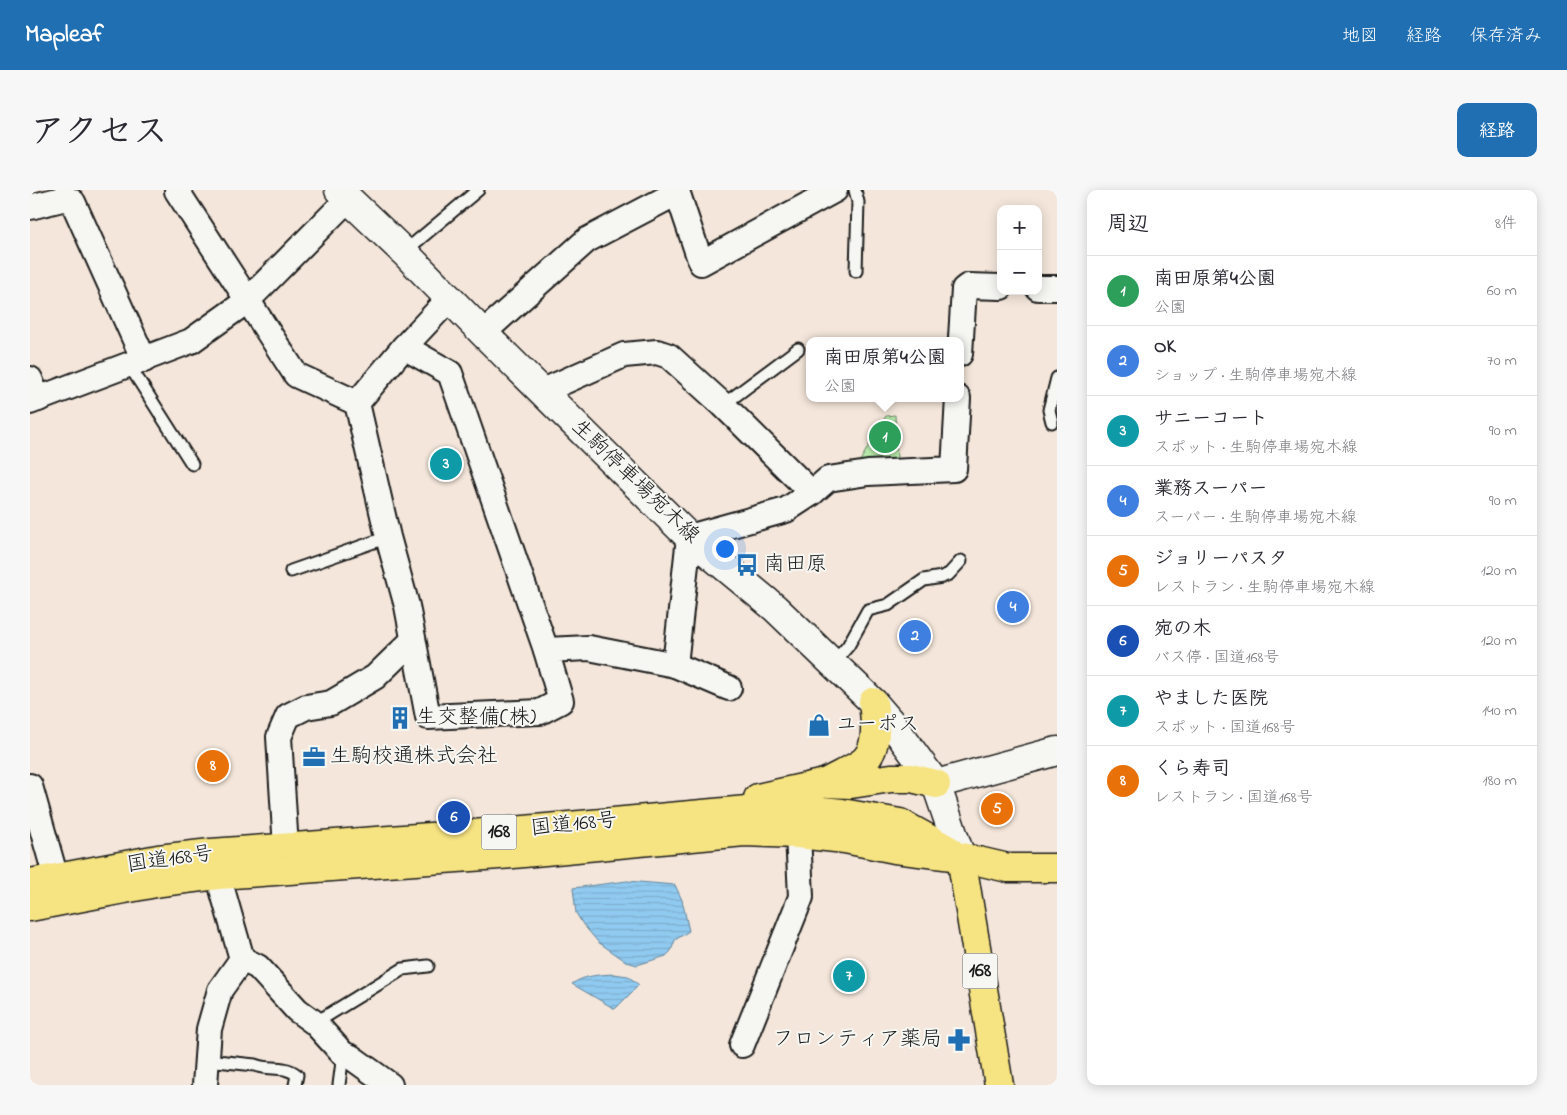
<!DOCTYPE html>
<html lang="ja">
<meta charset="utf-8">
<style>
body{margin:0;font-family:"Indie Flower","Klee One",sans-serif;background:#f7f7f7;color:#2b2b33}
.controls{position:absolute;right:15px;top:15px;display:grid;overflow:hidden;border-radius:10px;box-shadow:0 2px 12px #0003}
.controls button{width:45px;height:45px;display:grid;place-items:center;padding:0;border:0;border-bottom:1px solid #e1e1e2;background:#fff;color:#2b2b33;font:25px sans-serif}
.you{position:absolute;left:694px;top:358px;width:18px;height:18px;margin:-12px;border:4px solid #fff;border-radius:50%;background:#1a73e8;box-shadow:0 0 0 8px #1a73e833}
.badge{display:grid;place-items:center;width:32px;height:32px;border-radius:50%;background:#1f6fb2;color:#fff;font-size:16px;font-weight:700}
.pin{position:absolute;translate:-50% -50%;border:2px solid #fff;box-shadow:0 1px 5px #0006}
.popup{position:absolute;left:776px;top:147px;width:158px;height:65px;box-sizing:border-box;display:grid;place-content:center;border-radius:10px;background:#fff;filter:drop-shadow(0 1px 4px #0005);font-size:16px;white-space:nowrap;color:#7c7c81}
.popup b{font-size:19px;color:#2b2b33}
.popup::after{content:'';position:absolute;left:50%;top:100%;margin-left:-10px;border:10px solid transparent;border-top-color:#fff}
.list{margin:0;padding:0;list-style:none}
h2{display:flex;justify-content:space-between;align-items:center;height:65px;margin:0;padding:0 20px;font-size:21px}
h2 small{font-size:16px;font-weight:400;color:#7c7c81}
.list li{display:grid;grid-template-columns:32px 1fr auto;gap:15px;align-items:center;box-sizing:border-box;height:70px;padding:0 20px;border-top:1px solid #e1e1e2}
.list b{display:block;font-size:19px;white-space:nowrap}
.list p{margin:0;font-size:16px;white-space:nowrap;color:#7c7c81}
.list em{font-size:16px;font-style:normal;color:#7c7c81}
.map{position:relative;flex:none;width:1027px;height:895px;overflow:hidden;border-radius:10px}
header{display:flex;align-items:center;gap:30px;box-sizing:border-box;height:70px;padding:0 25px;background:#1f6fb2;color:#fff}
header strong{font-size:24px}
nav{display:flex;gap:28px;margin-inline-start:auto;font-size:18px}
.intro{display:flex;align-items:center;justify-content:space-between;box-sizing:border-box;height:120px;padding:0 30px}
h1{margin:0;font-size:35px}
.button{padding:12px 22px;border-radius:10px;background:#1f6fb2;color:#fff;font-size:18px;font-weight:700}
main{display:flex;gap:30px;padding:0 30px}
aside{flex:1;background:#fff;border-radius:10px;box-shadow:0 2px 12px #0003}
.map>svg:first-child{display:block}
</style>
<header>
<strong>Mapleaf</strong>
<nav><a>地図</a><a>経路</a><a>保存済み</a></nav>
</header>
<div class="intro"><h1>アクセス</h1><a class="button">経路</a></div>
<main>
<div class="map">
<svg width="1027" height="895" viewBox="0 0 1027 895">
<defs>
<pattern id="water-rules" width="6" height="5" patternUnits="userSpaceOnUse" patternTransform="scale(1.25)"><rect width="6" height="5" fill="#90caf0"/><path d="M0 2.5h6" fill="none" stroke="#7cadcd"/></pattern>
</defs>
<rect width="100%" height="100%" fill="#f4e6da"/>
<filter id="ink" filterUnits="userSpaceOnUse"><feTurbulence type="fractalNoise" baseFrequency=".02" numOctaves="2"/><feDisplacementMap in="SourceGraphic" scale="10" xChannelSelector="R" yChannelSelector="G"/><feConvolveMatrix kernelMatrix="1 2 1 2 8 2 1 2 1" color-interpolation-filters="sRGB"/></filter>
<g filter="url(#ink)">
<path fill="#b6eaab" stroke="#698364" d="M865,225L867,269L830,271L856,226Z"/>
<g fill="url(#water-rules)" stroke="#62849b">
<path d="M597,691L645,695L652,710L659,741L645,750L641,761L636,766L607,775L597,772L568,752L552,733L546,723L543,698Z"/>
<path d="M584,784L598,786L609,795L585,819L542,794C555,785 568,785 584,784Z"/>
</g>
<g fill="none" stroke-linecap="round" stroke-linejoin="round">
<defs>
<g id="service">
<path d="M825,0L828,12L826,81"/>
<path d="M374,62L448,0"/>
<path d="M99,175L162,274"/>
<path d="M693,215L768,159"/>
<path d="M1022,232L1019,220L1027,188"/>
<path d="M261,381L358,347"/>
<path d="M803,473L818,456L838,420L858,415L894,390L912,387L919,384L931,371"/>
<path d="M285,833L373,779L398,776"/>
<path d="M177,870L225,875C240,881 253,874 267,885L265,895"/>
<path d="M309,895L313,864"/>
</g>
<g id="minor">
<path d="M147,1L266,185L327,213"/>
<path d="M0,17L36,8L43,12L114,170"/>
<path d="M1008,98H1027"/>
<path d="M453,143L557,50L639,7L648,4L671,73L805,0"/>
<path d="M374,157L420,183L516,460"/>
<path d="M930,164L934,99L938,96L971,97"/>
<path d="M0,189L8,209"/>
<path d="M513,201L594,165L627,162L639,166L693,215L782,303"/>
<path d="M0,212L161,151L217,111L318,9"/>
<path d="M327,213L358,347L377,416L398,527L510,522L531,511L516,460L559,458L645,475L699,498"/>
<path d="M327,213L374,157L420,108"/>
<path d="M645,475L659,347L756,320L782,303L798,289L838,283L924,279L928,208"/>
<path d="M0,596L26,688"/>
<path d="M259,675L256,658L249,547L258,526L276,517L301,513L345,487L383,450"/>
<path d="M212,769L228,777L267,820L285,833L313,864L321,867L360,895"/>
<path d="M712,855L771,707L768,644"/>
<path d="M175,895L179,839L190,800L212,769L188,685L185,666"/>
</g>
<path id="tertiary" d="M906,594L1027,561"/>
<path id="secondary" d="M309,0L374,62L453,143L659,347L745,418L843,512L862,534L906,594L931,667"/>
<g id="trunk">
<path d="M797,592C807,586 828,577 835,570C849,556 845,529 843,512"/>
<path d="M728,608L795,593L821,594L861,588H881L906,594"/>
<path d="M931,667L969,895"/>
<path d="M0,693L128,669L181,663L483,641L717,620L771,619L812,623L870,633L919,660"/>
<path d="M0,717L131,692L188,685L483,664L714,642L768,644L815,649L865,659L931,667L978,678H1027"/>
</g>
</defs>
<use href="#service" stroke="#1c1c1c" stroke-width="15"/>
<use href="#minor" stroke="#1c1c1c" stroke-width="28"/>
<use href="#tertiary" stroke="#1c1c1c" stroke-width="31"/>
<use href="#secondary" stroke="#1c1c1c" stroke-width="31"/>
<use href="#trunk" stroke="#1c1c1c" stroke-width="31"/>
<use href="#service" stroke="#f6f6f2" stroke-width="11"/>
<use href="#minor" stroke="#f6f6f2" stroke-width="24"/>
<use href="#tertiary" stroke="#f6f6f2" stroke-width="28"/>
<use href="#secondary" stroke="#f6f6f2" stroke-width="28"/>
<use href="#trunk" stroke="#f6e381" stroke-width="28"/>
</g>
</g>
<defs>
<symbol id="bus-bare" viewBox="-9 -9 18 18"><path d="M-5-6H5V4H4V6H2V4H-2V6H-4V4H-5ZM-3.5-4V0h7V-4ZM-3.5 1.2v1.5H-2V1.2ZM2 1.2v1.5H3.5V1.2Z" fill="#1f6fb2" stroke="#f6f6f2" stroke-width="2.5" paint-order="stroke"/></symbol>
<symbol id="building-bare" viewBox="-9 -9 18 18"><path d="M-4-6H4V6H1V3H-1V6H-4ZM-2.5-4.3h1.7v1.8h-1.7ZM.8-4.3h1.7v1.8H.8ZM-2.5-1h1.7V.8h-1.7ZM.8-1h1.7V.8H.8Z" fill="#1f6fb2" stroke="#f6f6f2" stroke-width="2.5" paint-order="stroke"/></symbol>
<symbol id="shop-bare" viewBox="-9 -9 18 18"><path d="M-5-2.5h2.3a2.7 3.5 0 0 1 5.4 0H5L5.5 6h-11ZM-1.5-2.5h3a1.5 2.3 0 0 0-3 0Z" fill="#1f6fb2" stroke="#f6f6f2" stroke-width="2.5" paint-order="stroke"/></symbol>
<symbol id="office-bare" viewBox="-9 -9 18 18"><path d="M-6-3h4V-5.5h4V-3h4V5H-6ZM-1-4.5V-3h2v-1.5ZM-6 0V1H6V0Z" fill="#1f6fb2" stroke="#f6f6f2" stroke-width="2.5" paint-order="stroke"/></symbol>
<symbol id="pharmacy-bare" viewBox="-9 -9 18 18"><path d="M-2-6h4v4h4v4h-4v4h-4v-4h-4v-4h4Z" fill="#1f6fb2" stroke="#f6f6f2" stroke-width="2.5" paint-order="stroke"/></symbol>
</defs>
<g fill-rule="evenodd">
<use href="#bus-bare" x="701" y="359" width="32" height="32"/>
<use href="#building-bare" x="354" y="512" width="32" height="32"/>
<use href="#shop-bare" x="773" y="519" width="32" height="32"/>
<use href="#office-bare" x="268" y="551" width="32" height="32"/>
<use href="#pharmacy-bare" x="913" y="834" width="32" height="32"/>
</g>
<g text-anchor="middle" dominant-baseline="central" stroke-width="4" stroke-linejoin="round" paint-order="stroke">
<g fill="#f6f6f2" stroke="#5d5d5c" stroke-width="1">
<rect x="451.5" y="624.5" width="35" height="35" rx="4"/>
<rect x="932.5" y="763.5" width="35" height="35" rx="4"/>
</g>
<g font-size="20" font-weight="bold" fill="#1c1c1c">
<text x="469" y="642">168</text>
<text x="950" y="781">168</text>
</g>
<g font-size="21" fill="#1c1c1c" stroke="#f6f6f2">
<text transform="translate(605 292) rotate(44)">生駒停車場宛木線</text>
<text transform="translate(544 635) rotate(-6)">国道168号</text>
<text transform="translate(140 670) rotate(-8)">国道168号</text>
</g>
<g font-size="21" fill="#1c1c1c" stroke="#f6f6f2" text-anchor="start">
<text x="734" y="375">南田原</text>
<text x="386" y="528">生交整備(株)</text>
<text x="806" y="535">ユーポス</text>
<text x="300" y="567">生駒校通株式会社</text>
<text x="912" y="850" text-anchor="end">フロンティア薬局</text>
</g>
</g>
</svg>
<div class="controls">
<button>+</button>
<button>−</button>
</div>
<div class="you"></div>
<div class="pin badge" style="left:855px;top:247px;background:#2e9e5b">1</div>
<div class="popup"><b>南田原第4公園</b>公園</div>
<div class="pin badge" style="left:885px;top:446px;background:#3f7fe0">2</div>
<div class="pin badge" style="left:416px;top:274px;background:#0f9aa8">3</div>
<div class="pin badge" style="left:983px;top:417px;background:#3f7fe0">4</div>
<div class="pin badge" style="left:967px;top:619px;background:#e8710a">5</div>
<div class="pin badge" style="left:424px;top:627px;background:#1a4fb4">6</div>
<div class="pin badge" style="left:819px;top:786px;background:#0f9aa8">7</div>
<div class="pin badge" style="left:183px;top:576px;background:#e8710a">8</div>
</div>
<aside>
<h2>周辺<small>8件</small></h2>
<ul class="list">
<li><span class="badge" style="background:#2e9e5b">1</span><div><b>南田原第4公園</b><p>公園</p></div><em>60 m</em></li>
<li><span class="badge" style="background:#3f7fe0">2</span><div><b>OK</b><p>ショップ · 生駒停車場宛木線</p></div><em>70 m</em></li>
<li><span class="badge" style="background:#0f9aa8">3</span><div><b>サニーコート</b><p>スポット · 生駒停車場宛木線</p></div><em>90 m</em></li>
<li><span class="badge" style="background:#3f7fe0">4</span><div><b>業務スーパー</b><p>スーパー · 生駒停車場宛木線</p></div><em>90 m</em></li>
<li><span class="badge" style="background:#e8710a">5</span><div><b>ジョリーパスタ</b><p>レストラン · 生駒停車場宛木線</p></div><em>120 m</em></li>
<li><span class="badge" style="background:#1a4fb4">6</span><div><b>宛の木</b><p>バス停 · 国道168号</p></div><em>120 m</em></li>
<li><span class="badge" style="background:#0f9aa8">7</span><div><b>やました医院</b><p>スポット · 国道168号</p></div><em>140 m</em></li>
<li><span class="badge" style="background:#e8710a">8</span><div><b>くら寿司</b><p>レストラン · 国道168号</p></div><em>180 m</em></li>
</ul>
</aside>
</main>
